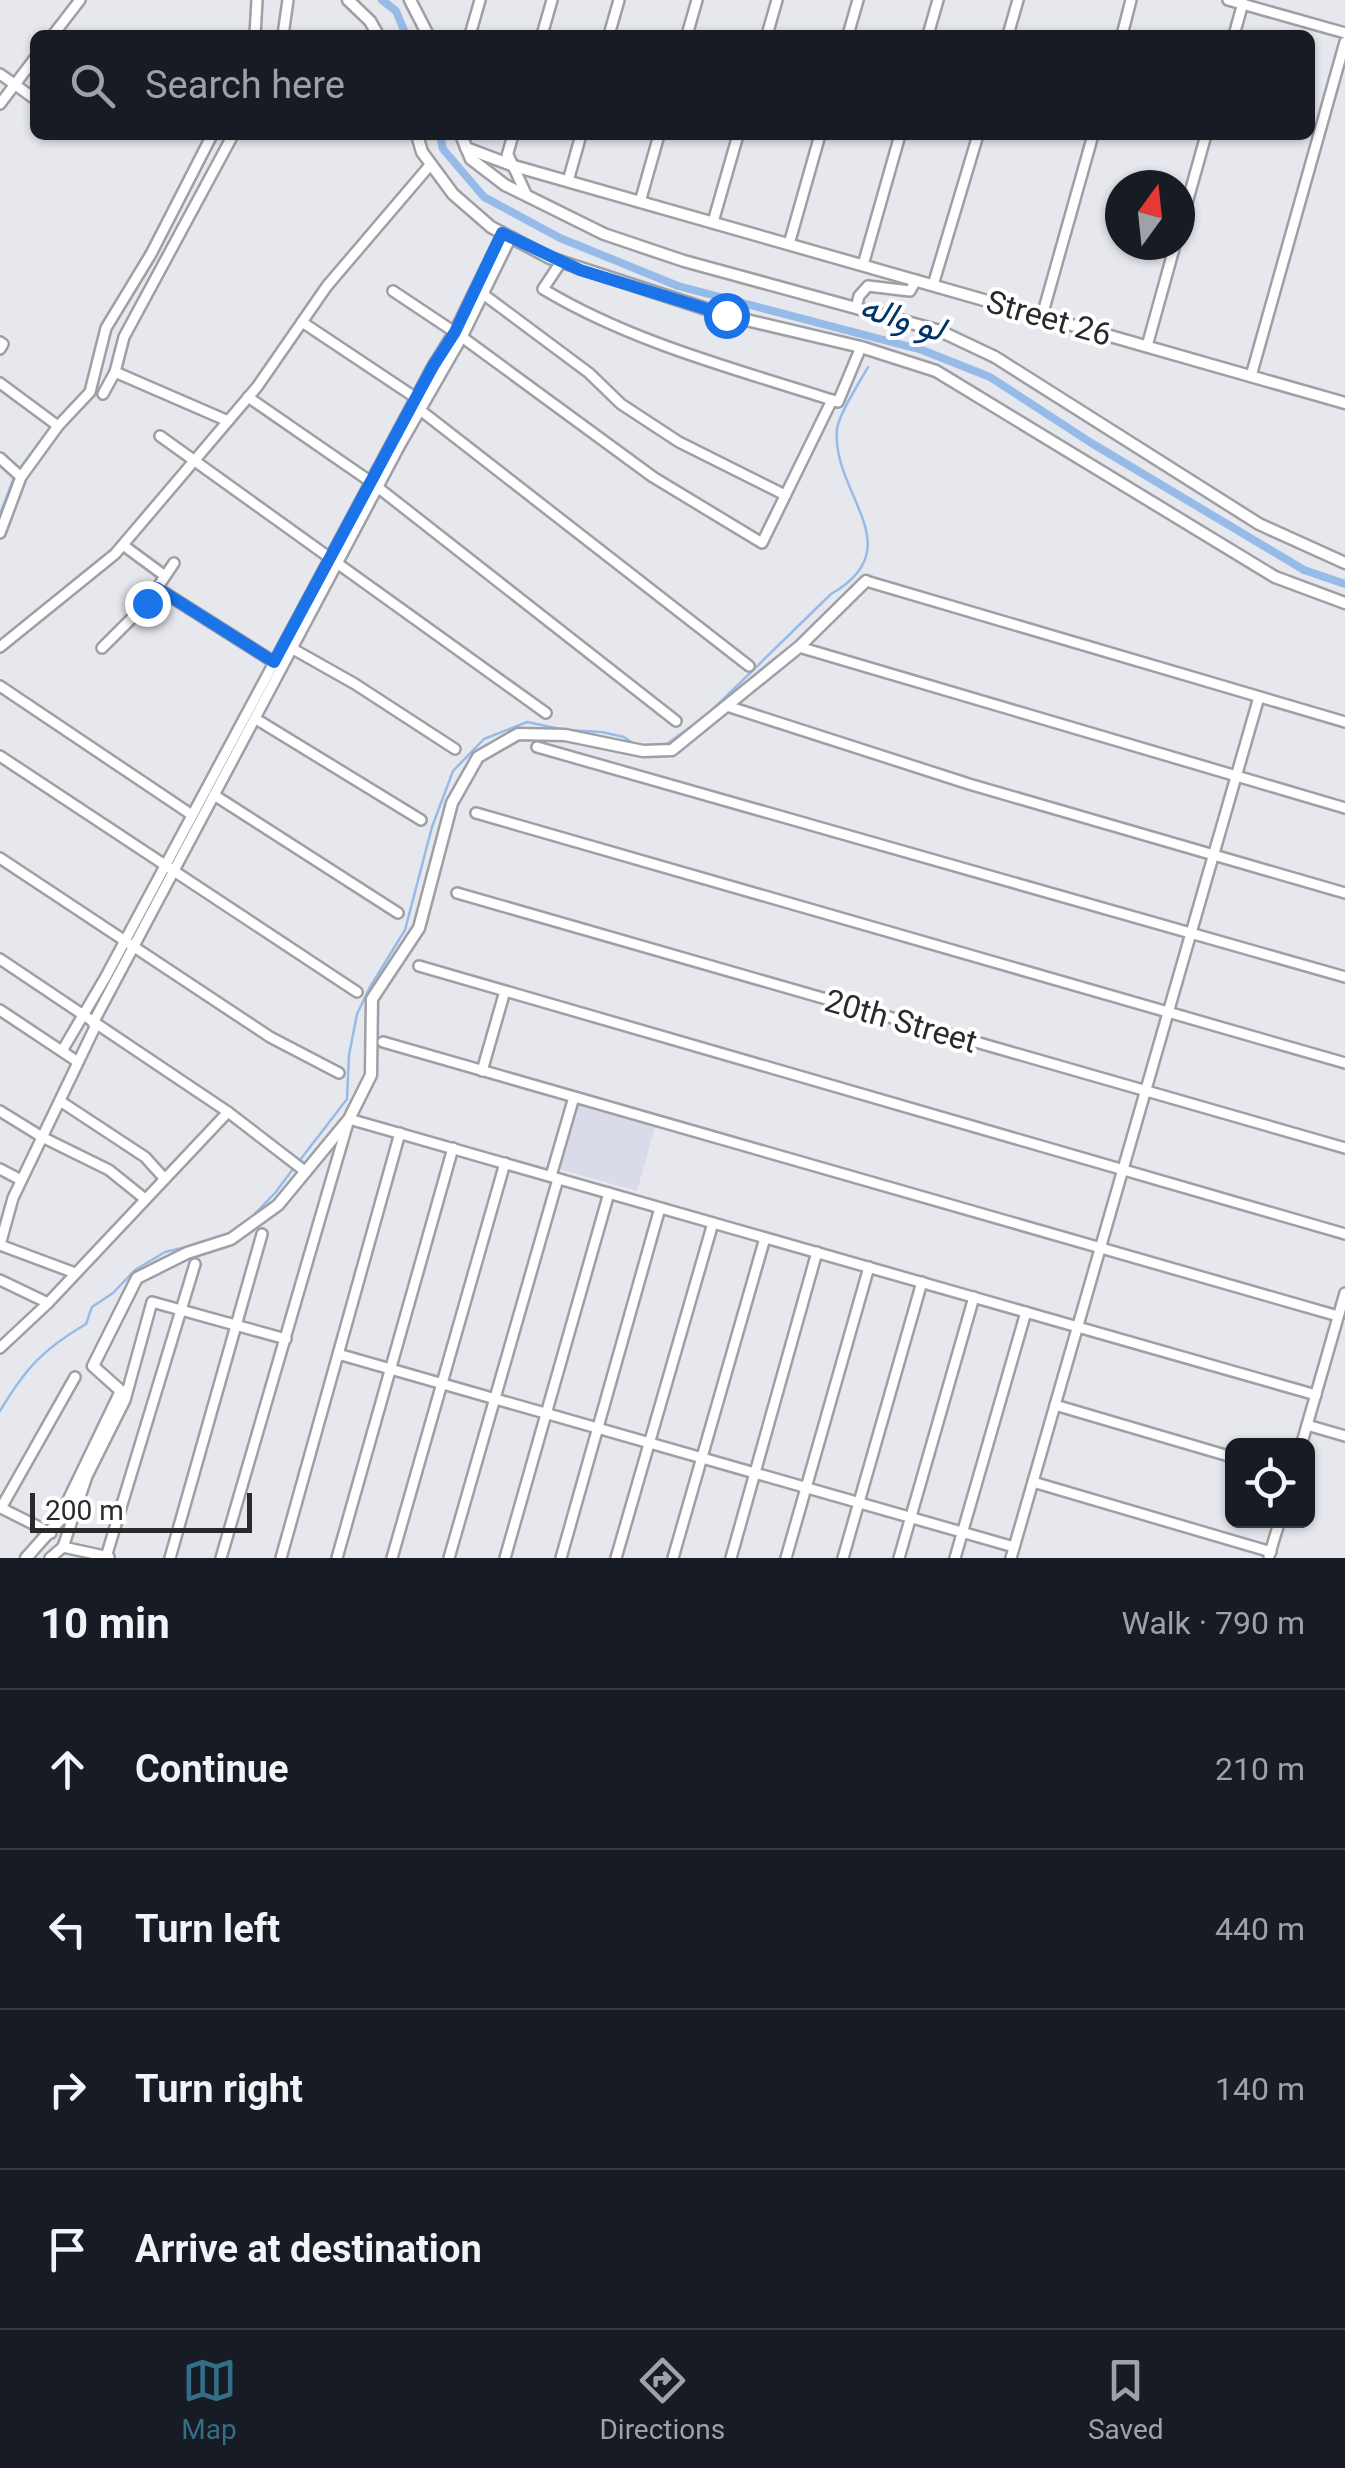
<!DOCTYPE html>
<meta charset="utf-8">
<style>
body{margin:0;font-family:Roboto,Vazirmatn,sans-serif;background:#242831;color:#f1f3f6}
.controls{position:absolute;right:30px;bottom:30px;display:grid;overflow:hidden;border-radius:15px;box-shadow:0 2px 8px #0004}
.controls button{width:90px;height:90px;display:grid;place-items:center;padding:0;border:0;border-bottom:2px solid #363941;background:#171b24;color:#f1f3f6;font:50px sans-serif}
.compass{position:absolute;left:1105px;top:170px;width:90px;height:90px;border-radius:50%;background:#171b24;box-shadow:0 2px 8px #0004;rotate:15deg}
.scale{position:absolute;left:30px;bottom:25px;width:222px;box-sizing:border-box;padding-left:10px;border:5px solid #2a2a2c;border-top:0;font-size:28px;line-height:35px;white-space:nowrap;color:#2a2a2c;-webkit-text-stroke:8px #fff;paint-order:stroke}
.stop{position:absolute;width:30px;height:30px;margin:-22px;border:8px solid #1a73e8;border-radius:50%;background:#fff}
.stop.end{background:#1a73e8;border-color:#fff;box-shadow:0 2px 10px #0008}
.list{margin:0;padding:0;list-style:none}
h2{display:flex;justify-content:space-between;align-items:center;height:130px;margin:0;padding:0 40px;font-size:42px}
h2 small{font-size:32px;font-weight:400;color:#9ea1a6}
.list li{display:grid;grid-template-columns:65px 1fr auto;gap:30px;align-items:center;box-sizing:border-box;height:160px;padding:0 40px;border-top:2px solid #363941}
.list b{display:block;font-size:38px;white-space:nowrap}
.list em{font-size:32px;font-style:normal;color:#9ea1a6}
.icon{flex:none;width:55px;height:55px;fill:none;stroke:currentColor;stroke-width:2;stroke-linecap:round;stroke-linejoin:round}
.map{position:relative;flex:none;width:1345px;height:1558px;overflow:hidden}
.search{position:absolute;background:#171b24;box-shadow:0 2px 8px #0004;left:30px;right:30px;top:30px;height:110px;display:flex;align-items:center;gap:25px;box-sizing:border-box;padding:0 35px;border-radius:15px;color:#9ea1a6;font-size:38px}
.sheet{height:770px;background:#171b24}
nav{display:flex;justify-content:space-around;align-items:center;box-sizing:border-box;height:140px;border-top:2px solid #363941;background:#171b24;font-size:28px;color:#9ea1a6}
nav a{display:grid;justify-items:center;gap:5px}
nav .on{color:#326e86}
.map>svg:first-child{display:block}
</style>
<div class="map">
<svg width="1345" height="1558" viewBox="0 0 1345 1558">
<rect width="100%" height="100%" fill="#e7e8ee"/>
<path fill="#d9dbe8" d="M578,1105L655,1127L637,1191L559,1169Z"/>
<g fill="none" stroke-linecap="round" stroke-linejoin="round">
<g stroke="#97bbe8" stroke-width="2.5">
<path d="M119,299L164,219"/>
<path d="M84,392L90,376"/>
<path d="M20,468L51,427"/>
<path d="M0,514L15,475"/>
<path d="M664,746L707,715L831,594C913,547 831,494 837,429C839,413 860,382 868,367"/>
<path d="M300,1160L347,1099L349,1055L357,1014L370,987L405,930L432,827L453,771L484,739L527,722L565,730L602,732L624,737L634,744"/>
<path d="M248,1221L275,1193L293,1169"/>
<path d="M0,1411C25,1369 43,1349 86,1324L92,1307L113,1293L135,1270L165,1252L211,1241"/>
</g>
<g stroke="#97bbe8" stroke-width="8">
<path d="M382,0L396,11L406,35"/>
<path d="M440,135L443,149L484,197L560,238L678,286L922,350L990,377L1093,444L1304,570L1345,584"/>
</g>
<defs>
<g id="minor">
<path d="M1228,0L1345,33"/>
<path d="M53,35L80,0"/>
<path d="M255,35L257,0"/>
<path d="M283,35L288,0"/>
<path d="M470,35L480,0"/>
<path d="M542,35L552,0"/>
<path d="M609,35L619,0"/>
<path d="M687,35L697,0"/>
<path d="M767,35L777,0"/>
<path d="M848,35L858,0"/>
<path d="M928,35L938,0"/>
<path d="M1008,35L1018,0"/>
<path d="M1122,35L1131,0"/>
<path d="M1234,35L1243,3"/>
<path d="M0,74L35,99"/>
<path d="M0,104L35,58"/>
<path d="M508,155L527,196"/>
<path d="M507,156L513,135"/>
<path d="M568,181L581,135"/>
<path d="M640,202L659,135"/>
<path d="M713,222L738,135"/>
<path d="M1180,228L1206,135"/>
<path d="M789,244L820,135"/>
<path d="M561,262L543,289C631,342 735,369 832,400"/>
<path d="M863,265L900,135"/>
<path d="M933,285L978,135"/>
<path d="M393,291L462,337L653,477L762,543L832,400L838,402L861,347"/>
<path d="M483,294L589,373L621,404L679,442L785,495"/>
<path d="M856,308L859,296L868,286L910,291L916,280"/>
<path d="M1042,316L1093,135"/>
<path d="M302,322L416,398"/>
<path d="M0,342L3,344L0,349"/>
<path d="M1147,346L1175,245"/>
<path d="M115,372L228,421"/>
<path d="M1251,376L1345,42"/>
<path d="M0,383L58,426"/>
<path d="M103,394L115,372L124,337L233,135"/>
<path d="M248,397L371,482L676,721"/>
<path d="M415,406L749,666"/>
<path d="M160,436L546,713"/>
<path d="M0,458L21,477"/>
<path d="M0,533L21,477L58,426L90,392L106,328L151,254L212,135"/>
<path d="M123,545L165,576"/>
<path d="M866,581L1345,722"/>
<path d="M157,588L274,662"/>
<path d="M0,647L115,554L257,387L327,286L431,164"/>
<path d="M799,647L1345,808"/>
<path d="M102,648L147,603L174,563"/>
<path d="M293,649L355,684L455,749"/>
<path d="M0,686L192,815"/>
<path d="M727,706L969,784L1345,893"/>
<path d="M256,719L421,820"/>
<path d="M537,747L1345,977"/>
<path d="M0,756L357,992"/>
<path d="M214,795L398,913"/>
<path d="M476,813L1345,1063"/>
<path d="M0,858L270,1037L339,1073"/>
<path d="M457,893L1345,1148"/>
<path d="M0,959L228,1112L306,1172"/>
<path d="M419,966L1345,1234"/>
<path d="M0,1010L78,1062"/>
<path d="M93,1023L400,445L462,337L511,237"/>
<path d="M383,1042L1338,1316"/>
<path d="M62,1051L105,978L433,366L455,331L503,233"/>
<path d="M482,1071L505,991"/>
<path d="M60,1101L145,1157L164,1178"/>
<path d="M0,1111L42,1137L109,1170L145,1199"/>
<path d="M0,1169L21,1180"/>
<path d="M551,1176L574,1097"/>
<path d="M0,1245L13,1198L96,1025"/>
<path d="M0,1245L75,1273"/>
<path d="M0,1280L48,1303"/>
<path d="M0,1348L48,1303L228,1112"/>
<path d="M338,1354L1014,1547"/>
<path d="M1055,1405L1232,1457"/>
<path d="M1307,1425L1345,1436"/>
<path d="M1301,1446L1345,1293"/>
<path d="M1033,1482L1271,1552"/>
<path d="M51,1533L1,1508L75,1377"/>
<path d="M63,1547L109,1557"/>
<path d="M1269,1556L1280,1520"/>
<path d="M106,1557L195,1264"/>
<path d="M50,1558L63,1547L87,1476L125,1400L152,1302L286,1339"/>
<path d="M170,1558L262,1234"/>
<path d="M221,1558L349,1119L1316,1395"/>
<path d="M281,1558L400,1133"/>
<path d="M337,1558L453,1148"/>
<path d="M392,1558L505,1163"/>
<path d="M449,1558L558,1179"/>
<path d="M505,1558L609,1193"/>
<path d="M561,1558L660,1208"/>
<path d="M616,1558L713,1223"/>
<path d="M673,1558L765,1238"/>
<path d="M731,1558L817,1252"/>
<path d="M786,1558L869,1267"/>
<path d="M843,1558L922,1282"/>
<path d="M899,1558L974,1297"/>
<path d="M955,1558L1026,1312"/>
<path d="M1011,1558L1259,697"/>
</g>
<g id="tertiary">
<path d="M348,0L370,21L378,35"/>
<path d="M410,0L428,35"/>
<path d="M417,135L422,152L453,194L491,227L550,258L725,315L861,347L936,371L1275,577L1345,603"/>
<path d="M461,135L471,159L505,185L604,234L684,261L940,331L995,357L1259,524L1345,563"/>
<path d="M466,148L514,166L1345,403"/>
<path d="M26,1558L58,1522L121,1391L93,1366L137,1278L187,1253L231,1239L278,1205L349,1119L371,1075L372,999L419,928L452,803L478,757L518,734L565,735L643,751L672,750L799,647L866,581"/>
</g>
</defs>
<use href="#minor" stroke="#9f9fa5" stroke-width="14"/>
<use href="#tertiary" stroke="#9f9fa5" stroke-width="15"/>
<use href="#minor" stroke="#fff" stroke-width="9"/>
<use href="#tertiary" stroke="#fff" stroke-width="10"/>
</g>
<g fill="none" stroke-linecap="round" stroke-linejoin="round">
<path stroke="#1a73e8" stroke-width="12" d="M147,603L157,588L274,662L433,366L455,332L502,233L580,270L726,315"/>
</g>
<g text-anchor="middle" dominant-baseline="central" stroke-width="8" stroke-linejoin="round" paint-order="stroke">
<g font-size="32" fill="#2a2a2c" stroke="#fff">
<text transform="translate(1049 318) rotate(16)">Street 26</text>
<text transform="translate(901 1021) rotate(16)">20th Street</text>
</g>
<g font-size="35" font-style="italic" fill="#003368" stroke="#fff">
<text transform="translate(902 318) rotate(17)">لو واله</text>
</g>
</g>
</svg>
<div class="controls">
<button><svg class="icon" aria-label="locate" viewBox="0 0 24 24"><circle cx="12" cy="12" r="6"/><path d="M12 2v4M12 18v4M2 12h4M18 12h4"/></svg></button>
</div>
<svg class="compass" viewBox="-18 -18 36 36"><path d="M0-13l5 13h-10z" fill="#e53935"/><path d="M0 13l5-13h-10z" fill="#9ea1a6"/></svg>
<div class="scale">200 m</div>
<div class="stop" style="left:726px;top:315px"></div>
<div class="stop end" style="left:147px;top:603px"></div>
<div class="search"><svg class="icon" aria-label="search" viewBox="0 0 24 24"><circle cx="10" cy="10" r="6"/><path d="M15 15l6 6"/></svg>Search here</div>
</div>
<section class="sheet">
<h2>10 min<small>Walk · 790 m</small></h2>
<ul class="list">
<li><svg class="icon" aria-label="ahead" viewBox="0 0 24 24"><path d="M12 20V5M6 11l6-6 6 6"/></svg><div><b>Continue</b></div><em>210 m</em></li>
<li><svg class="icon" aria-label="left" viewBox="0 0 24 24"><path d="M17 20v-9H6M10 6l-5 5 5 5"/></svg><div><b>Turn left</b></div><em>440 m</em></li>
<li><svg class="icon" aria-label="right" viewBox="0 0 24 24"><path d="M7 20v-9h11M14 6l5 5-5 5"/></svg><div><b>Turn right</b></div><em>140 m</em></li>
<li><svg class="icon" aria-label="arrive" viewBox="0 0 24 24"><path d="M6 21V4h12l-3 4 3 4H6"/></svg><div><b>Arrive at destination</b></div></li>
</ul>
</section>
<nav>
<a class="on"><svg class="icon" aria-label="map" viewBox="0 0 24 24"><path d="M3 6l6-2 6 2 6-2v14l-6 2-6-2-6 2zM9 4v14M15 6v14"/></svg>Map</a>
<a><svg class="icon" aria-label="directions" viewBox="0 0 24 24"><path d="M12 3l9 9-9 9-9-9zM9 14v-3h6M13 9l2 2-2 2"/></svg>Directions</a>
<a><svg class="icon" aria-label="saved" viewBox="0 0 24 24"><path d="M7 4h10v16l-5-4-5 4z"/></svg>Saved</a>
</nav>
